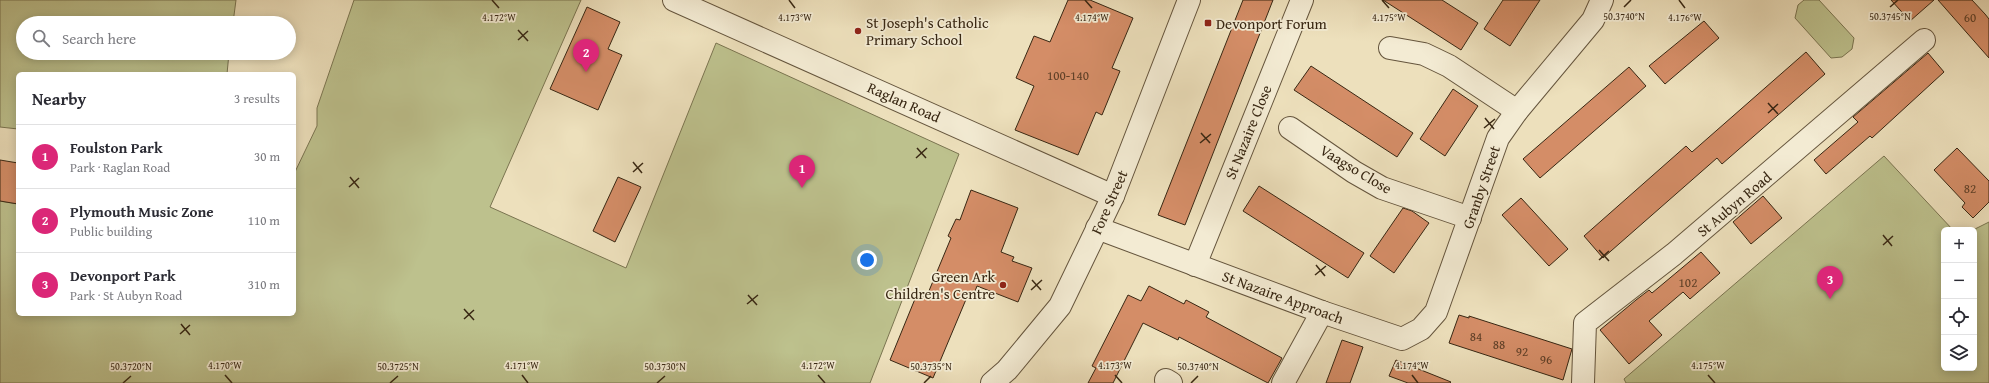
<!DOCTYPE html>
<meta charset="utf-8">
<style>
body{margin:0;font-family:"Gentium Book Plus",serif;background:#f7f7f7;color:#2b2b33}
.controls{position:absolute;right:12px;bottom:12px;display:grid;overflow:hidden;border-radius:6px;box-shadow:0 2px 10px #0003}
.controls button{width:36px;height:36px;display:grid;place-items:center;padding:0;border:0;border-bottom:1px solid #e1e1e2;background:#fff;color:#2b2b33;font:20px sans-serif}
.you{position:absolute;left:867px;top:260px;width:14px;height:14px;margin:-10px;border:3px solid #fff;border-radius:50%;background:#1a73e8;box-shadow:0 0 0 6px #1a73e833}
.badge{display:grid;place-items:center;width:26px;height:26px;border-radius:50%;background:#db2777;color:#fff;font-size:13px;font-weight:700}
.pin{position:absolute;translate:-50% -33px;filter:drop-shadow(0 1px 2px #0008)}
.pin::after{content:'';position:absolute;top:21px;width:14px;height:12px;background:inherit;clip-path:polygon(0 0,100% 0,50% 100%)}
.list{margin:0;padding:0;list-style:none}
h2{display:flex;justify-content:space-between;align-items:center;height:52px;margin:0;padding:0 16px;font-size:17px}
h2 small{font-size:13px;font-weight:400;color:#7c7c81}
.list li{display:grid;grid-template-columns:26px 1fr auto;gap:12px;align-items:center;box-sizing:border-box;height:64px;padding:0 16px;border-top:1px solid #e1e1e2}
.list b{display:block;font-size:15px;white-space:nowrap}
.list p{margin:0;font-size:13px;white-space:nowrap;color:#7c7c81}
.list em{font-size:13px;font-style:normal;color:#7c7c81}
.icon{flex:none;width:22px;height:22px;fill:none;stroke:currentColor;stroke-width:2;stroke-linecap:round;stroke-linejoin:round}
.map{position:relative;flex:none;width:1989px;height:383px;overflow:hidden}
.search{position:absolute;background:#fff;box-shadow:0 2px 10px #0003;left:16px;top:16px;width:280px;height:44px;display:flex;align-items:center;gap:10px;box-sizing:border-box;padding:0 14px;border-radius:22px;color:#7c7c81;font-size:15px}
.panel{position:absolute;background:#fff;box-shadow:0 2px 10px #0003;left:16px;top:72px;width:280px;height:244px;border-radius:6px}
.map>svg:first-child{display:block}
</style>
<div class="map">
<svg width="1989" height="383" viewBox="0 0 1989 383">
<rect width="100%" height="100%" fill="#ede0bc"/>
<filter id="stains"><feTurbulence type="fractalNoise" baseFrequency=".005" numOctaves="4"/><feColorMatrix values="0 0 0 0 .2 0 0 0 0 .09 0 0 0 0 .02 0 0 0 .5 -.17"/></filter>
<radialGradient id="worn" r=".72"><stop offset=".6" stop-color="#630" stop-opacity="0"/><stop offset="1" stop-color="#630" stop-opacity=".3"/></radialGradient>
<g fill="#bdc18d" stroke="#7a7450">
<path d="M0,0H236L233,23H23V53H229L227,74H18V129L0,127Z"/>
<path d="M354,0H581L490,207L626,268L716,43L959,154L870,383H0V201L18,204V314H294V174L317,126V108Z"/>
<path d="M1804,0H1819L1854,38L1852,49L1842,57L1831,58L1795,18L1798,5Z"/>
<path d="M1884,156L1953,230H1944V368H1974L1973,230L1989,222V383H1626L1624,379Z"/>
</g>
<g fill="#d48d67" stroke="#382713">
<path d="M1068,0H1090L1133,18L1112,68L1120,71L1102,115L1096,112L1078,155L1015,130L1034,86L1016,78L1034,36L1050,42Z"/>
<path d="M1243,0H1273L1185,225L1158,215Z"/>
<path d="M1383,0H1442L1478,23L1461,50Z"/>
<path d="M1503,0H1540L1510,46L1484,29Z"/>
<path d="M1891,0H1934L1910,21Z"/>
<path d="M1938,0H1972L1985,14L1989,19V58Z"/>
<path d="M587,7L620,22L608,49L622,55L598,110L550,89Z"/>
<path d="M1704,21L1719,38L1665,84L1649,66Z"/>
<path d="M1806,52L1825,74L1722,164L1717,158L1603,258L1584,236L1686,146L1692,152Z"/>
<path d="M1928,53L1944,72L1872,138L1870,136L1826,174L1814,160L1858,122L1853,117Z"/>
<path d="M1311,66L1413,133L1397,157L1294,90Z"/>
<path d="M1629,67L1646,86L1540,178L1523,159Z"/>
<path d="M1453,89L1478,106L1445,156L1420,139Z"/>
<path d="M1957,148L1989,181V202L1973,218L1962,207L1965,203L1934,170Z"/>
<path d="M0,160L18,163V204L0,201Z"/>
<path d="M618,177L641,187L615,242L593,231Z"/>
<path d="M1259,186L1364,253L1348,278L1243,211Z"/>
<path d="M971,190L1018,208L1001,252L1014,257L1012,261L1032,268L1018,302L977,286L972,299L967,297L933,378L890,360L917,294L926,298L951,238L948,236L956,219L960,220Z"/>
<path d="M1763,196L1782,218L1751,244L1733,222Z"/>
<path d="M1521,198L1568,249L1549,266L1502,215Z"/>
<path d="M1403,208L1412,211L1429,223L1394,273L1370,256Z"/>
<path d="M1701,252L1720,273L1690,299L1683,292L1649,321L1662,335L1629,364L1600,330L1636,300L1649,290L1652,293Z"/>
<path d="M1149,286L1184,304L1186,300L1209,312L1206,317L1282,358L1268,383L1179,337L1178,340L1143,323L1113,383H1088L1096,368L1092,366L1128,295L1141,301Z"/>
<path d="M1459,315L1469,318V316L1572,349L1563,380L1449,343Z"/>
<path d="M1342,340L1363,347L1357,364L1350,383H1326Z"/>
<path d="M1396,360L1451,382L1450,383H1408L1389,376Z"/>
</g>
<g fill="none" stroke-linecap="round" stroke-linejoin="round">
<defs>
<g id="minor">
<path d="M674,0L1113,196"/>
<path d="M1390,48L1424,54L1449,66L1517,111"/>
<path d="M1290,128L1354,172L1382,188L1470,218"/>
<path d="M1097,228L1322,312L1402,339L1421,329L1436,312L1498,138L1517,111L1593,20L1602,0"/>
<path d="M1195,265L1302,0"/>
<path d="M1166,380L1171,383"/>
<path d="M992,383L1007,370L1060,306L1113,196L1189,0"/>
<path d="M1283,383L1322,312"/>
<path d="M1583,383L1585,323L1674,254L1924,40"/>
</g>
</defs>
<use href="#minor" stroke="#65553d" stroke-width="24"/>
<use href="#minor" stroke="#f3ebd3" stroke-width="22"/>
</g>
<path fill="none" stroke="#382713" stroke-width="1.5" d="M492,0L499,8M789,0L795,8M1085,0L1092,8M1382,0L1389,8M1679,0L1685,8M1624,7L1631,0M1890,7L1898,0M518,30L528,41M518,40L528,31M1768,103L1778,114M1768,113L1778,104M1485,118L1494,129M1484,128L1495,119M1201,133L1210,143M1200,143L1211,134M917,148L926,158M916,158L927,148M633,162L642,173M633,172L643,163M350,177L359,188M349,187L359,178M1883,235L1892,246M1883,245L1893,236M1599,250L1609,261M1599,260L1609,251M1316,265L1325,276M1315,275L1326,266M1032,280L1041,290M1031,290L1042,280M748,295L757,305M747,304L758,295M464,309L474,320M464,319L474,310M181,324L190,335M180,334L190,325M225,375L232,383M522,375L528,383M818,375L825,383M1115,375L1122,383M1412,375L1418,383M1708,375L1715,383M123,383L131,376M390,383L398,376M657,383L665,376M924,383L931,376M1191,383L1198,376"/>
<g fill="#8f2418" stroke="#f3ebd3" stroke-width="1.5">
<rect x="1204" y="19" width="8" height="8" rx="2"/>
<circle cx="858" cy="31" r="4"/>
<circle cx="1003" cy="285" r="4"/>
</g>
<g text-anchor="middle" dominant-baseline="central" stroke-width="3.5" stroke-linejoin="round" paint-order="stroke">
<g font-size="13" fill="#5f4028">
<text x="1970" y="17">60</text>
<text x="1068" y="75">100-140</text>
<text x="1970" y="188">82</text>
<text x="1688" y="282">102</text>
<text x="1476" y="336">84</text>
<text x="1499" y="344">88</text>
<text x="1522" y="351">92</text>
<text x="1546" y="359">96</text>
</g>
<g font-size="15" fill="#382713" stroke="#f3ebd3" text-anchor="start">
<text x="866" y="22">St Joseph's Catholic<tspan x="866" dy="17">Primary School</tspan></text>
<text x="1216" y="23">Devonport Forum</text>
<text x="995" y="276" text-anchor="end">Green Ark<tspan x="995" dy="17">Children's Centre</tspan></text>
</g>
<g font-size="15" fill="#382713" stroke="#f3ebd3">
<text transform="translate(904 102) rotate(24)">Raglan Road</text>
<text transform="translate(1248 132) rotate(-68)">St Nazaire Close</text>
<text transform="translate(1356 169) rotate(31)">Vaagso Close</text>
<text transform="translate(1481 187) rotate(-71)">Granby Street</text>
<text transform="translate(1109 202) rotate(-66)">Fore Street</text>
<text transform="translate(1734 204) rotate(-40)">St Aubyn Road</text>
<text transform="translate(1283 297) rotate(20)">St Nazaire Approach</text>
</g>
</g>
<g font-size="10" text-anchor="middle" fill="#382713" stroke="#f3ebd3" stroke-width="3.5" stroke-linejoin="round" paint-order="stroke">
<text x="1624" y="20">50.3740°N</text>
<text x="1890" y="20">50.3745°N</text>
<text x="499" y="21">4.172°W</text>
<text x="795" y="21">4.173°W</text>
<text x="1685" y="21">4.176°W</text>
<text x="1092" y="21">4.174°W</text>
<text x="1389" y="21">4.175°W</text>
<text x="225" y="369">4.170°W</text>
<text x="522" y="369">4.171°W</text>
<text x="818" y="369">4.172°W</text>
<text x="1115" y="369">4.173°W</text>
<text x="1412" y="369">4.174°W</text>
<text x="1708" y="369">4.175°W</text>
<text x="131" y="370">50.3720°N</text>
<text x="398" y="370">50.3725°N</text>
<text x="665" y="370">50.3730°N</text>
<text x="931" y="370">50.3735°N</text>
<text x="1198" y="370">50.3740°N</text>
</g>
<rect width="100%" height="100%" filter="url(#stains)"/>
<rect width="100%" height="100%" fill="url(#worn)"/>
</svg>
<div class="controls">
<button>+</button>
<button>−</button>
<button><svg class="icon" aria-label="locate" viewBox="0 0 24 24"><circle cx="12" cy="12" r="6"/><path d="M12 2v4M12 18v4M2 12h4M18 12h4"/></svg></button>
<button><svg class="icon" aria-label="layers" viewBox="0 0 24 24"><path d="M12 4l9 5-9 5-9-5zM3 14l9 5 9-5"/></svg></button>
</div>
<div class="you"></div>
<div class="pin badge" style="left:802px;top:188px">1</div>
<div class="pin badge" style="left:586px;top:72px">2</div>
<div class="pin badge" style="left:1830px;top:299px">3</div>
<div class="search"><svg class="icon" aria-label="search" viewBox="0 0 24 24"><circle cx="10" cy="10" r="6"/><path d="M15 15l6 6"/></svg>Search here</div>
<section class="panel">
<h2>Nearby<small>3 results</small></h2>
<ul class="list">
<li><span class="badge">1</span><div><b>Foulston Park</b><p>Park · Raglan Road</p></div><em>30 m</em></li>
<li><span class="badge">2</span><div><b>Plymouth Music Zone</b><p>Public building</p></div><em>110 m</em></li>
<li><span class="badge">3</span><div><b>Devonport Park</b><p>Park · St Aubyn Road</p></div><em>310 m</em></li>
</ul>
</section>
</div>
